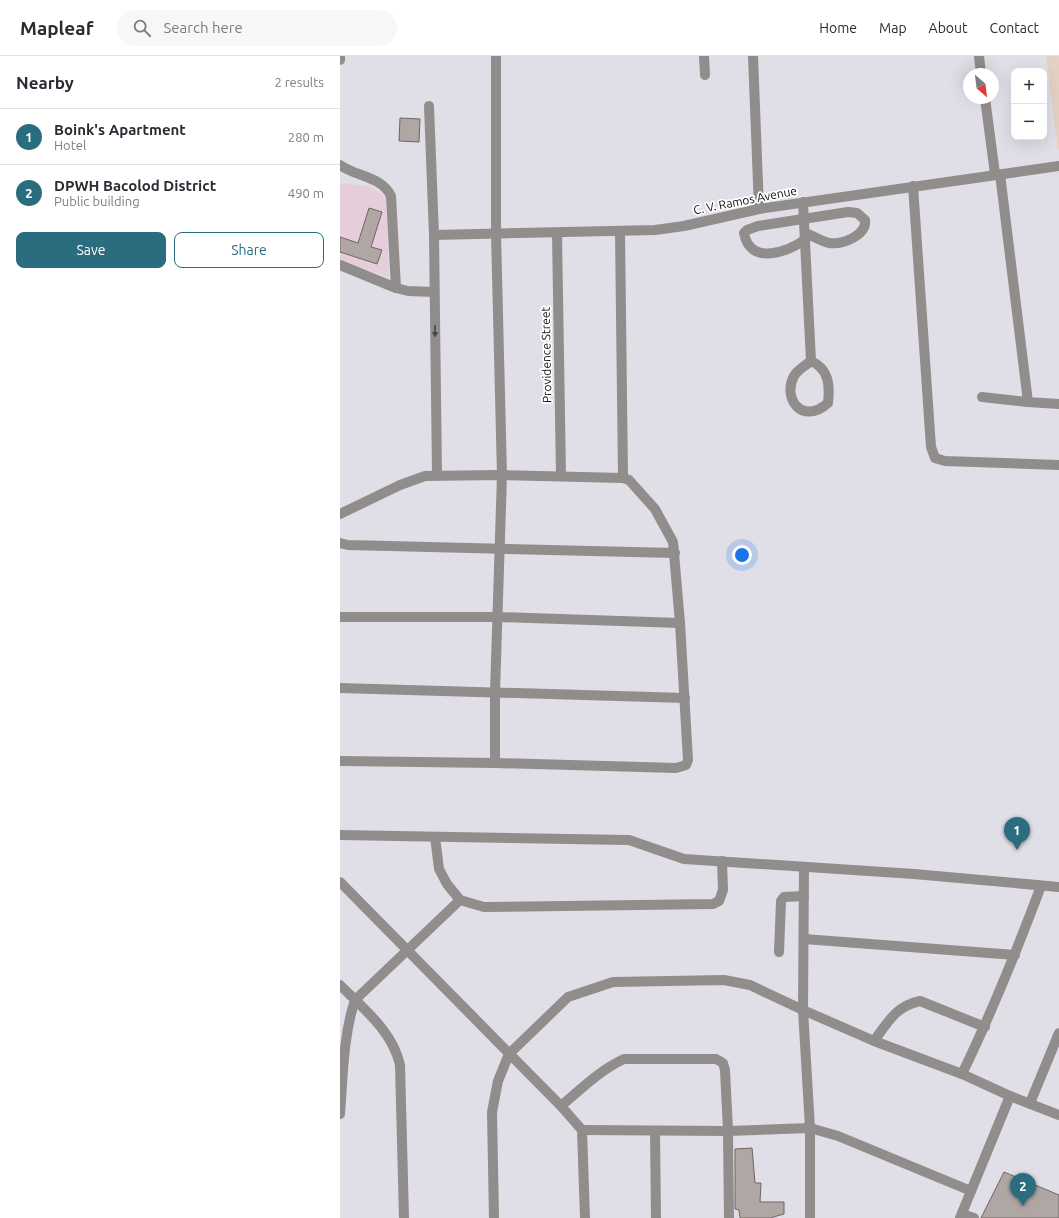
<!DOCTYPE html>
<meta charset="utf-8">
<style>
body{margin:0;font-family:Ubuntu,sans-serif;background:#f7f7f7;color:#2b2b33}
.controls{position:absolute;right:12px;top:12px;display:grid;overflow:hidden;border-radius:8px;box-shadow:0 4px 16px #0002}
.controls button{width:36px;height:36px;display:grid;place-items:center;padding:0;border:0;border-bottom:1px solid #e1e1e2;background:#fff;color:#2b2b33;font:20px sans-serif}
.compass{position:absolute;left:623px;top:12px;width:36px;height:36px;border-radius:50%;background:#fff;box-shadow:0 4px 16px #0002;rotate:152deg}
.you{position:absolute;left:402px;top:499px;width:14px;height:14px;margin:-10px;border:3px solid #fff;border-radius:50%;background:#1a73e8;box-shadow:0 0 0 6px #1a73e833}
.badge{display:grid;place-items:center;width:26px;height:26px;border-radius:50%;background:#2a6d7e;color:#fff;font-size:13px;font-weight:700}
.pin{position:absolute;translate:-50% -33px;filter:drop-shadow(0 1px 2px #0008)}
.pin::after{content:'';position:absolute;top:21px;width:14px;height:12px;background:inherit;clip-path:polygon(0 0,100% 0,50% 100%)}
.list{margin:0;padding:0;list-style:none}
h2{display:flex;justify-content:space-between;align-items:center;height:52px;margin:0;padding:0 16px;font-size:17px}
h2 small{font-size:13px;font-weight:400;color:#7c7c81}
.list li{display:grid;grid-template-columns:26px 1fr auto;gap:12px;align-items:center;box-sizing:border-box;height:56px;padding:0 16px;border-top:1px solid #e1e1e2}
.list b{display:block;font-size:15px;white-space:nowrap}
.list p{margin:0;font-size:13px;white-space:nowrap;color:#7c7c81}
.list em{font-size:13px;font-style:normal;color:#7c7c81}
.actions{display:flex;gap:8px;padding:12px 16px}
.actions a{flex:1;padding:9px 0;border:1px solid #2a6d7e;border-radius:8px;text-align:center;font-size:14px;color:#2a6d7e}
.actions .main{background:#2a6d7e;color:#fff}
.icon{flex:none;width:22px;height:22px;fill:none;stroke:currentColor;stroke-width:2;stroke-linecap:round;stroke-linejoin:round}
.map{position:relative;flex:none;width:719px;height:1162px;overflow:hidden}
header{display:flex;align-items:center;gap:24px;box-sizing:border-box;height:56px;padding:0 20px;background:#fff;border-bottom:1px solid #e1e1e2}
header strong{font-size:19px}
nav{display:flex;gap:22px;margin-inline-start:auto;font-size:14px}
.search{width:280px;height:36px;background:#f7f7f7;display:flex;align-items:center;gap:10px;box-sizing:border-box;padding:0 14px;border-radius:22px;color:#7c7c81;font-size:15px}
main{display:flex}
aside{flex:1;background:#fff}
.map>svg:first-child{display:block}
</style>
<header>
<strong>Mapleaf</strong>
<div class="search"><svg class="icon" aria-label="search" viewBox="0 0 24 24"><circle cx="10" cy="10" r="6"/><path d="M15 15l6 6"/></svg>Search here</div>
<nav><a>Home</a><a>Map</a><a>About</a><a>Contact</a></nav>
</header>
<main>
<aside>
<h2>Nearby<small>2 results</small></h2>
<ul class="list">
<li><span class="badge">1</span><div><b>Boink's Apartment</b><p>Hotel</p></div><em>280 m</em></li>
<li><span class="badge">2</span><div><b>DPWH Bacolod District</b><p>Public building</p></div><em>490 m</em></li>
</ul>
<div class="actions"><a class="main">Save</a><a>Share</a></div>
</aside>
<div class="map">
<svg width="719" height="1162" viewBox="0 0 719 1162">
<rect width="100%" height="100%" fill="#e0dee7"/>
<path fill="#e5ceda" d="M0,127L29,130L46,141L49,221L0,205Z"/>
<path fill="#e5d1c3" d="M706,0H719V93H718Z"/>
<g fill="#b0a6a4" stroke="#6e6563">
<path d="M60,62L80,63L79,86L59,85Z"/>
<path d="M29,152L42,156L31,191L42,194L37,208L0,196V181L18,187Z"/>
<path d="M412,1092L415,1127H421L420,1146H444V1158L430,1162H400L399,1154L395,1153V1093Z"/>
<path d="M664,1116L719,1139V1162H641Z"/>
</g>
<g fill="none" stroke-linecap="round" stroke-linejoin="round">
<g stroke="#918d8d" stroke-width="10">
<path d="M364,0L365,19"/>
<path d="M413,0L419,153"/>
<path d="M639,0L641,18"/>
<path d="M0,4V0"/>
<path d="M645,42L655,118"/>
<path d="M89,50L94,179L97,419"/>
<path d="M0,109C17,121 41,120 51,140L56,232"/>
<path d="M660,118L688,346L719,348"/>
<path d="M573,130L591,391L595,402L605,405L719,409"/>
<path d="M463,146L471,305C466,309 457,314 454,320C442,342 462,370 488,347C490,329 489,313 471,305"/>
<path d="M280,175L283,422"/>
<path d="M466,177C473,180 481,185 489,187C503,189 527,179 525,164L517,157L508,156L418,170L407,174L404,177C410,211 449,195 466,183"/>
<path d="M217,178L221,420"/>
<path d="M94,179L315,174L344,170L419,153L719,110"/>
<path d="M0,209L56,232L68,235L94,236"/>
<path d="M642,341L688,346"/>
<path d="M0,458L60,429L85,420L160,419L283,422L289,424L315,453L333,486L340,567L348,704L346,709L336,712L155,707L0,705"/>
<path d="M0,487L8,489L335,497"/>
<path d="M0,561H158L340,567"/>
<path d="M0,632L345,642"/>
<path d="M155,707V636L162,419L156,178V0"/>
<path d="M0,779L289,784L344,803L574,818L719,831"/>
<path d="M95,781L99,813L107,828L120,844L144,851L373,848L379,845L383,834L382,805"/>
<path d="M464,811L463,954L470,1072V1162"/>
<path d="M0,826L221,1050L242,1074L245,1162"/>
<path d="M464,883L675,899"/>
<path d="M439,896L441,845L444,841L464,840"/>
<path d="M0,929C23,952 53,976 60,1009L64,1162"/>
<path d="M534,985C548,966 556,950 580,945L645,971"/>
<path d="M622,1018C652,956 677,894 701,830"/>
<path d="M690,1047L719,977"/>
<path d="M221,1050C241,1033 260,1014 284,1003H376L383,1007L385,1014L388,1075L389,1162"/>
<path d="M0,1058C3,1020 3,980 15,944L120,844"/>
<path d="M242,1074L388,1075L470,1072L498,1080L631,1135"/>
<path d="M315,1075L316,1162"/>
<path d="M622,1158L634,1162"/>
<path d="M154,1162L152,1056L158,1025L169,998L228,941L273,926L384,924L410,929L463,954L534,985L622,1018L670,1040L719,1059"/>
<path d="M620,1162L670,1040"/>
</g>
</g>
<defs><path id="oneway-solid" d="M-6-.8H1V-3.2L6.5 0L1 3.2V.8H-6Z"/></defs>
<use fill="#484648" href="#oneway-solid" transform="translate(95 275) rotate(89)"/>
<g text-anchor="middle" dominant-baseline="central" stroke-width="3.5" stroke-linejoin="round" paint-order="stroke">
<g font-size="12" fill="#0d0c0f" stroke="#fff">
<text transform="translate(405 144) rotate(-11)">C. V. Ramos Avenue</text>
<text transform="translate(206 299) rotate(-91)">Providence Street</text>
</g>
</g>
</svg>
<div class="controls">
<button>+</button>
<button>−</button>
</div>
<svg class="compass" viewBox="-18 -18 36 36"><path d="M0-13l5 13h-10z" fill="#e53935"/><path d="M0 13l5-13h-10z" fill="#7c7c81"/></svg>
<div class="you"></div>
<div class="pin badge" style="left:677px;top:794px">1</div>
<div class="pin badge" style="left:683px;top:1150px">2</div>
</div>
</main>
